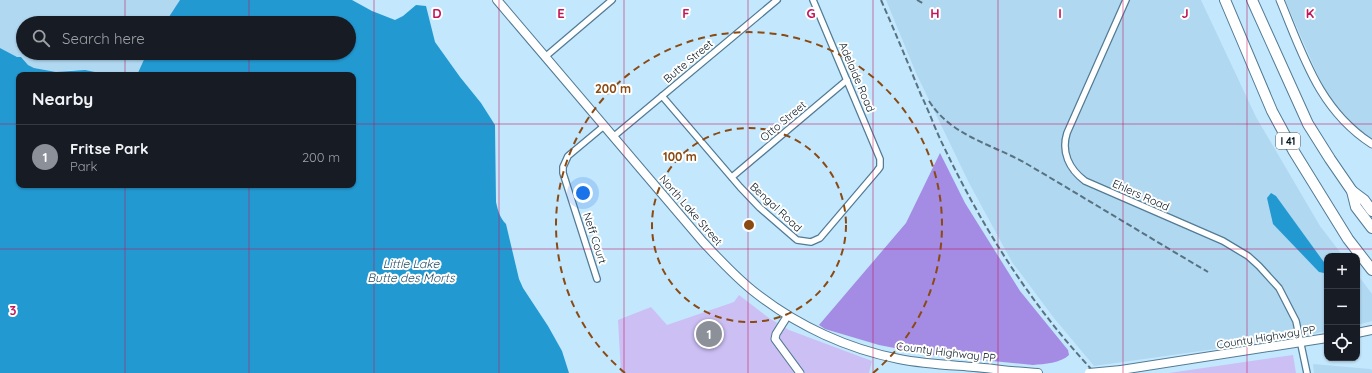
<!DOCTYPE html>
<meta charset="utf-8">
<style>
body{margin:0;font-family:Quicksand,sans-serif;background:#242831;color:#f1f3f6}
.controls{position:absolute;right:12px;bottom:12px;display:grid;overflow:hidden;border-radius:8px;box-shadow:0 1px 3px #0004}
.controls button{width:36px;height:36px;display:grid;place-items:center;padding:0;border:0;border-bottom:1px solid #363941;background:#171b24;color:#f1f3f6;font:20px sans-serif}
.you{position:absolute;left:583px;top:193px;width:14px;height:14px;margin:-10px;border:3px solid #fff;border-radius:50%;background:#1a73e8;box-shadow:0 0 0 6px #1a73e833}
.badge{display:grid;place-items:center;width:26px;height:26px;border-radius:50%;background:#8c9099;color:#fff;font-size:13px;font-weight:700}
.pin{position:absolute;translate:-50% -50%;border:2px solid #fff;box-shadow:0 1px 4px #0006}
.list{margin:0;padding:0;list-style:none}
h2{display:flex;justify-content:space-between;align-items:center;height:52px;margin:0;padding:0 16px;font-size:17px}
h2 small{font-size:13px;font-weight:400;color:#9ea1a6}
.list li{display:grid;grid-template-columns:26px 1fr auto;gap:12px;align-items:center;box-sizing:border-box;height:64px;padding:0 16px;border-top:1px solid #363941}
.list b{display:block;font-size:15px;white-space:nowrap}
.list p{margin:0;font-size:13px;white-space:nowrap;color:#9ea1a6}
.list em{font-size:13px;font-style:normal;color:#9ea1a6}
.icon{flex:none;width:22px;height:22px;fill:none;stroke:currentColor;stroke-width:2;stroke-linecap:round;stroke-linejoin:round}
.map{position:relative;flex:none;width:1372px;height:373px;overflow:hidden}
.search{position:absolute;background:#171b24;box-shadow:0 1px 3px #0004;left:16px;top:16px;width:340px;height:44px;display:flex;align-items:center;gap:10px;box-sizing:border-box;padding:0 14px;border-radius:22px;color:#9ea1a6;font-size:15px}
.panel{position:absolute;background:#171b24;box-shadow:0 1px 3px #0004;left:16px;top:72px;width:340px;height:116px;border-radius:8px}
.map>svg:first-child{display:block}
</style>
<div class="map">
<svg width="1372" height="373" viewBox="0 0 1372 373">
<rect width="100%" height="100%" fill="#c3e7fd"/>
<g fill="#b0d8f1">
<path d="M0,0H189L173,23H23V53H156L139,75H101L95,72L73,70L56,72L34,68L28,65L21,57H17L0,48Z"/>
<path d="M886,0H1201L1256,117L1320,226L1343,256H1327V331L1287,339L1094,366L1054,318L1012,262L969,183L916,73Z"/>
<path d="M1285,0H1372V139L1355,126L1330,98L1319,78Z"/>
<path d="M1357,274L1372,294V321L1357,325Z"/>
<path d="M1313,364L1370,369L1372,370V373H1314Z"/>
</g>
<g fill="#ccbff4">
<path d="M739,295L769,318L789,330L872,361L869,373H621L618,320L651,307L667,325L734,302Z"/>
<path d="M1293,355L1296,373H1169Z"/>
</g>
<path fill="#a48be4" d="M940,153L965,203L1020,291L1068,350L1069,355C1061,363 1044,364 1033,365L931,355L879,345L825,329L819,325L906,223Z"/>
<g fill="#2399d2">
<path d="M180,0H352L372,11L395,20L403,16L416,5L426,6L435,42L460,77L481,103L495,125L496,202C498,211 500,218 506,224L519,279L523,288L548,326L562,351L569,373H0V48L17,57H21L28,65L34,68L56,72L85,70L95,72L101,75H19V185H353V75H137L147,53H349V23H165Z"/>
<path d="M1271,193L1276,196L1326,265L1327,268L1324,273L1319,272L1273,224L1267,198Z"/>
</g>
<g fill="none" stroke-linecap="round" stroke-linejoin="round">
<defs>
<g id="minor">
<path d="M1126,0L1067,133C1061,152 1069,169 1085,181L1223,241L1248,256L1259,266L1279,288L1296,321L1307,373"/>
<path d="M545,57L612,0"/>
<path d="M662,96L740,187L760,208L797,240L811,242L820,238L877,171L880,167V159L813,0"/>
<path d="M613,137L777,0"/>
<path d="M732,177L847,80"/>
<path d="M597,279L563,173V167L568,156L604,126"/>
</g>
<g id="tertiary">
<path d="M1280,0C1303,55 1319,110 1372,144"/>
<path d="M788,315L776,334L775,339L800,373"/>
</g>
<g id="secondary">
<path d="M497,0L703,242C720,260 737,279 757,294C798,326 848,349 899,359C924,364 949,365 974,367C996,369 1017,372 1038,373"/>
<path d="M1357,333L1372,330"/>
<path d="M1121,370L1327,338"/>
</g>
<g id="motorway">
<path d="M1225,0L1272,111L1293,150L1348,239L1372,270"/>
<path d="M1252,0L1308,124L1330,159L1352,191L1356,207L1372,228"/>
<path d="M1352,191L1364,200L1372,211"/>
</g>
</defs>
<use href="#minor" stroke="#527b95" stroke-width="8"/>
<use href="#tertiary" stroke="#527b95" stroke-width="9"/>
<use href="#secondary" stroke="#527b95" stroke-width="10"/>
<use href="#motorway" stroke="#527b95" stroke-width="12"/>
<use href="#minor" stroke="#fff" stroke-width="5.5"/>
<use href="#tertiary" stroke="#fff" stroke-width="7"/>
<use href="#secondary" stroke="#fff" stroke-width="8"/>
<use href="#motorway" stroke="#fff" stroke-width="10"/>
<g stroke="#587280" stroke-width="2" stroke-dasharray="6 3" stroke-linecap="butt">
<path d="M881,0C895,32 908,63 921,95C929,111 935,129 943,145C982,227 1032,307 1095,373"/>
<path d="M917,0L924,4"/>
<path d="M929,101C951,136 992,144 1027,164C1088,200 1147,236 1208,272"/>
</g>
<defs>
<path id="secondary-bridge" d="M1089,373L1121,370"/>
</defs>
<use href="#secondary-bridge" stroke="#527b95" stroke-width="10" stroke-linecap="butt"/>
<use href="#secondary-bridge" stroke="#fff" stroke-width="8"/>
</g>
<path fill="none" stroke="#c2185b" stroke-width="1" stroke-opacity="0.55" d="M125,0V23M249,0V23M374,0V373M499,0V373M624,0V373M748,0V373M873,0V373M998,0V373M1123,0V373M1247,0V373M125,53V75M249,53V75M0,124H19M353,124H1372M125,185V373M249,185V373M0,249H1372"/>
<g fill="none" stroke="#8a4a12" stroke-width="2" stroke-dasharray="7 5">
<circle cx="749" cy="225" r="97"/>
<path d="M625 373A193 193 0 1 1 873 373"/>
</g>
<g text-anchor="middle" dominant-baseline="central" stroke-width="4" stroke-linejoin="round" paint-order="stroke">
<rect fill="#fff" stroke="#515d63" stroke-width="1" x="1276" y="133" width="24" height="16" rx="3"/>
<g font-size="10" font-weight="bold" fill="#061720">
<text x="1288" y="141">I 41</text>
</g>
<g font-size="11" fill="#061720" stroke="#fff">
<text transform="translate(688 61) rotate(-40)">Butte Street</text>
<text transform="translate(857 77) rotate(67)">Adelaide Road</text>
<text transform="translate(783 121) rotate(-40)">Otto Street</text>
<text transform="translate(1141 195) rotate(24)">Ehlers Road</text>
<text transform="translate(776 207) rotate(43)">Bengal Road</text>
<text transform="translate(691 210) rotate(49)">North Lake Street</text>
<text transform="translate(595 238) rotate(72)">Neff Court</text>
<text transform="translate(1266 337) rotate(-9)">County Highway PP</text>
<text transform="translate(946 352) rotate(7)">County Highway PP</text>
</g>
<g font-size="12" font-style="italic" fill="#234f67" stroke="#fff">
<text x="411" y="263">Little Lake<tspan x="411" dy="14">Butte des Morts</tspan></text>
</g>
</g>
<g font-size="13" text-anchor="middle" font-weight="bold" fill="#c2185b" stroke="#fff" stroke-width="4" stroke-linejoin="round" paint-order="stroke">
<text x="437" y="18">D</text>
<text x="561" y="18">E</text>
<text x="686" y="18">F</text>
<text x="811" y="18">G</text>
<text x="935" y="18">H</text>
<text x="1060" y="18">I</text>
<text x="1185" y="18">J</text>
<text x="1310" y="18">K</text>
<text x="13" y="315">3</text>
</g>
<circle cx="749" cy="225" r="6" fill="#8a4a12" stroke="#fff" stroke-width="2"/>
<g font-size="12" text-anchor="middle" font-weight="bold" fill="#8a4a12" stroke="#fff" stroke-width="4" stroke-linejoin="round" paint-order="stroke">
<text x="613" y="93">200 m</text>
<text x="680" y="161">100 m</text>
</g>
</svg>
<div class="controls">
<button>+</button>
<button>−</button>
<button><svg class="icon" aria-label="locate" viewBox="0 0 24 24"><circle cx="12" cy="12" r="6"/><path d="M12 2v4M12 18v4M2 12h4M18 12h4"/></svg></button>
</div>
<div class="you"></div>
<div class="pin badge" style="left:709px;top:334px">1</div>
<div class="search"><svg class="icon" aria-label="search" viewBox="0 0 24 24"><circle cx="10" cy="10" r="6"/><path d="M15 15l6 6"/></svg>Search here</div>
<section class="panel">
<h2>Nearby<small></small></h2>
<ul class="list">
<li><span class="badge">1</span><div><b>Fritse Park</b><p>Park</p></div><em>200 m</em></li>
</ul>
</section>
</div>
